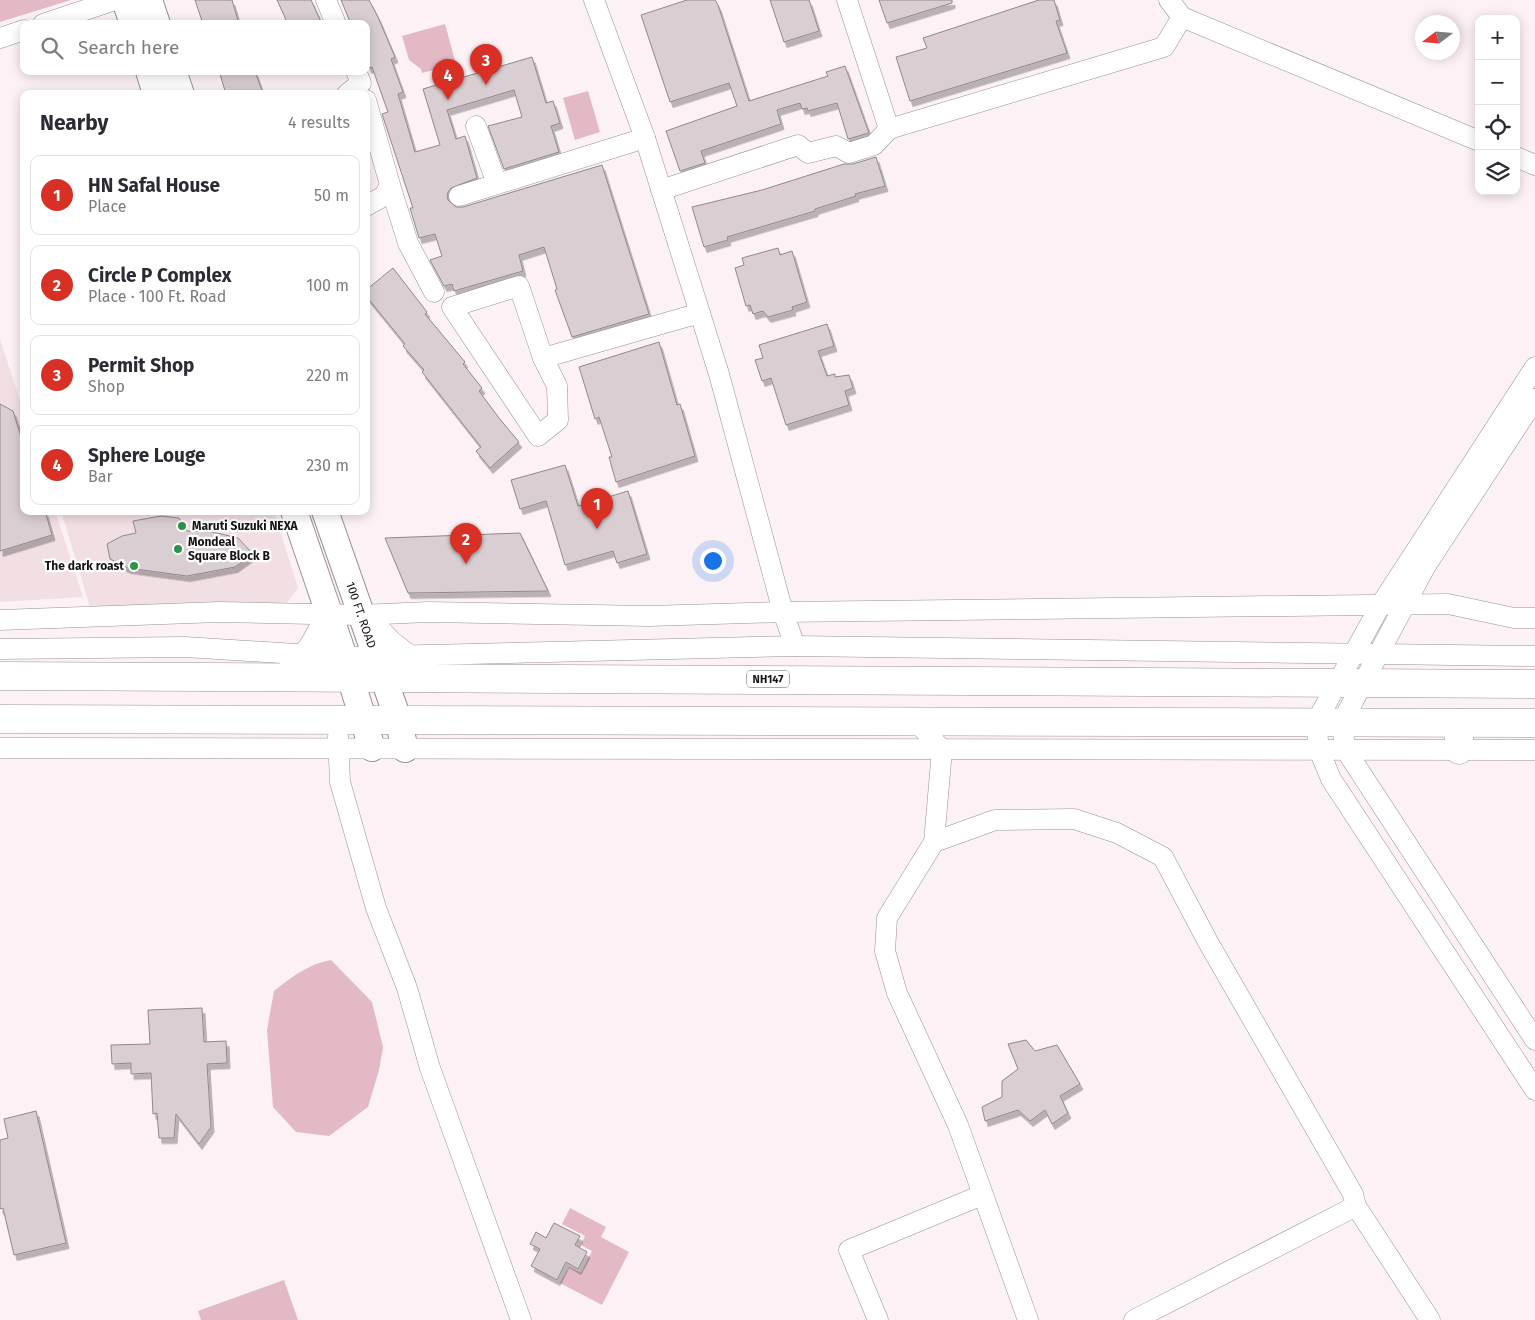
<!DOCTYPE html>
<meta charset="utf-8">
<style>
body{margin:0;font-family:"Fira Sans",sans-serif;background:#f2f2f3;color:#2b2b33}
.controls{position:absolute;right:15px;top:15px;display:grid;overflow:hidden;border-radius:10px;box-shadow:0 2px 12px #0003}
.controls button{width:45px;height:45px;display:grid;place-items:center;padding:0;border:0;border-bottom:1px solid #e1e1e2;background:#fff;color:#2b2b33;font:25px sans-serif}
.compass{position:absolute;left:1415px;top:15px;width:45px;height:45px;border-radius:50%;background:#fff;box-shadow:0 2px 12px #0003;rotate:254deg}
.you{position:absolute;left:712px;top:560px;width:18px;height:18px;margin:-12px;border:4px solid #fff;border-radius:50%;background:#1a73e8;box-shadow:0 0 0 8px #1a73e833}
.badge{display:grid;place-items:center;width:32px;height:32px;border-radius:50%;background:#d93025;color:#fff;font-size:16px;font-weight:700}
.pin{position:absolute;translate:-50% -41px;filter:drop-shadow(0 1px 2px #0008)}
.pin::after{content:'';position:absolute;top:26px;width:18px;height:15px;background:inherit;clip-path:polygon(0 0,100% 0,50% 100%)}
.list{margin:0;padding:0;list-style:none}
h2{display:flex;justify-content:space-between;align-items:center;height:65px;margin:0;padding:0 20px;font-size:21px}
h2 small{font-size:16px;font-weight:400;color:#7c7c81}
.list li{display:grid;grid-template-columns:32px 1fr auto;gap:15px;align-items:center;box-sizing:border-box;height:80px;margin:0 10px 10px;padding:0 10px;border:1px solid #e1e1e2;border-radius:10px}
.list b{display:block;font-size:19px;white-space:nowrap}
.list p{margin:0;font-size:16px;white-space:nowrap;color:#7c7c81}
.list em{font-size:16px;font-style:normal;color:#7c7c81}
.icon{flex:none;width:28px;height:28px;fill:none;stroke:currentColor;stroke-width:2;stroke-linecap:round;stroke-linejoin:round}
.map{position:relative;flex:none;width:1535px;height:1320px;overflow:hidden}
.search{position:absolute;background:#fff;box-shadow:0 2px 12px #0003;left:20px;top:20px;width:350px;height:55px;display:flex;align-items:center;gap:12px;box-sizing:border-box;padding:0 18px;border-radius:10px;color:#7c7c81;font-size:19px}
.panel{position:absolute;background:#fff;box-shadow:0 2px 12px #0003;left:20px;top:90px;width:350px;height:425px;border-radius:10px}
.map>svg:first-child{display:block}
</style>
<div class="map">
<svg width="1535" height="1320" viewBox="0 0 1535 1320">
<defs>
<filter id="shadow"><feDropShadow dx="3" dy="5.5" stdDeviation="0" flood-color="#0004"/></filter>
</defs>
<rect width="100%" height="100%" fill="#fcf1f4"/>
<g fill="#f2dfe4">
<path d="M0,339L24,413V511H55L83,597L0,602Z"/>
<path d="M61,511H274L298,588L281,611L92,614Z"/>
</g>
<g fill="#e3b9c5">
<path d="M0,0H71L0,22Z"/>
<path d="M445,24L456,64L422,73L421,69L409,60L402,36Z"/>
<path d="M588,91L600,132L575,140L563,98Z"/>
<path d="M331,960L372,1002L383,1047L379,1070L368,1107L329,1136L296,1132L273,1107L267,1030L274,991C292,977 308,964 331,960Z"/>
<path d="M570,1208L606,1227L601,1237L629,1252L602,1305L560,1283L569,1267L581,1273L592,1251L581,1245L585,1236L562,1224Z"/>
<path d="M284,1280L298,1320H201L198,1311Z"/>
</g>
<g fill="#d9ced1" stroke="#91888a" filter="url(#shadow)">
<path d="M195,0H232L239,24H203Z"/>
<path d="M277,0H311L322,24H288Z"/>
<path d="M341,0H369L378,17L395,57L391,59L403,92L398,94L415,152L440,145L423,89L532,57L546,103L553,101L560,123L551,126L559,152L504,169L488,126L522,117L514,90L447,110L456,139L465,136L477,178L451,188L447,194L448,200L456,207H463L602,165L649,314L572,337L555,290L557,289L544,247L519,255L523,271L454,291L452,284L444,286L430,260L442,256L435,234L419,238L410,208H413L382,114L388,112L372,67L369,68L366,61V24H351Z"/>
<path d="M687,0H715L718,5L749,101L828,76L826,72L845,66L869,133L848,139L837,103L808,111L807,108L802,109L800,103L777,110L781,124L701,151L705,163L680,171L666,131L737,106L729,83L670,102L641,15Z"/>
<path d="M770,0H809L819,31L784,42Z"/>
<path d="M879,0H952V3L887,23Z"/>
<path d="M1039,0H1054L1060,20L1056,21L1067,53L910,101L896,57L927,48L923,38Z"/>
<path d="M219,71H255L263,94H226Z"/>
<path d="M876,157L885,186L855,194L856,196L815,209V211L727,237L728,240L704,247L692,207L762,190L844,164H853Z"/>
<path d="M778,248L780,255L792,251L807,302L792,307L793,310L768,317L763,311L753,314L750,305L746,306L735,268L744,265L742,258Z"/>
<path d="M393,268L427,312L425,314L465,362L463,364L482,388L479,391L499,418L519,442L490,468L476,451L481,447L422,372L424,370L403,346L405,344L366,296V290Z"/>
<path d="M827,324L834,346L818,351L827,376L835,374V377L849,375L853,388L845,391L849,405L786,425L771,378L762,381L755,360L763,358L759,345Z"/>
<path d="M659,342L677,405L680,404L695,456L616,482L609,457H612L599,417L595,419L579,367Z"/>
<path d="M0,404L13,411L24,446V511H45L52,535L0,551Z"/>
<path d="M565,465L578,506L628,491L647,554L617,563L613,551L565,565L546,501L520,509L511,480Z"/>
<path d="M161,516L179,518L187,531L213,532L238,538L253,554L235,567L187,576L128,568L110,559L107,544L122,536L136,533L133,521Z"/>
<path d="M520,533L548,591L408,593L385,538Z"/>
<path d="M202,1008L204,1042L226,1041L227,1063L207,1064L211,1127L199,1144L176,1114L174,1138H159L157,1113L153,1114L151,1073L131,1074V1063L112,1064L111,1045L150,1044L148,1010Z"/>
<path d="M1026,1040L1035,1051L1057,1045L1080,1084L1060,1096L1068,1113L1052,1124L1045,1110L1030,1121L1018,1110L985,1121L982,1107L1002,1097V1081L1018,1069L1008,1044Z"/>
<path d="M36,1111L66,1243L14,1255L3,1208L0,1209V1140L8,1138L4,1119Z"/>
<path d="M554,1223L580,1236L575,1245L587,1252L578,1269L566,1262L557,1280L531,1266L540,1249L530,1244L536,1232L546,1238Z"/>
</g>
<g fill="none" stroke-linecap="round" stroke-linejoin="round">
<defs>
<g id="minor">
<path d="M326,0L336,24"/>
<path d="M594,0L645,138L719,374L783,612L795,646"/>
<path d="M847,0L889,129L1164,47L1182,17"/>
<path d="M1169,0L1182,17L1479,141"/>
<path d="M43,24L115,0"/>
<path d="M0,38L24,30"/>
<path d="M347,94L361,83L356,71"/>
<path d="M366,100L390,185L384,196L366,206"/>
<path d="M476,126L497,184"/>
<path d="M1516,157L1535,165"/>
<path d="M390,185L408,243L434,292"/>
<path d="M661,190L798,145L808,153L836,146L849,153L874,145L889,129"/>
<path d="M459,196L645,138"/>
<path d="M519,286L543,358L557,386L558,420L538,436L452,307Z"/>
<path d="M543,358L700,313"/>
<path d="M1535,367L1380,606L1316,722L1319,750L1331,779L1535,1090"/>
<path d="M1535,399L1425,567L1342,722L1345,749L1535,1040"/>
<path d="M0,620L219,612L361,615L428,612L649,616L783,612L1448,604L1514,618H1535"/>
<path d="M0,649L185,647L344,657L795,646L1535,656"/>
<path d="M917,722L942,750L934,842L887,918L885,951L897,993L958,1125L1028,1320"/>
<path d="M338,736L340,782L376,908L407,988L430,1068L521,1320"/>
<path d="M0,748L1535,750"/>
<path d="M934,842L995,820L1074,819L1117,833L1163,857L1208,942L1353,1194L1356,1206L1430,1320"/>
<path d="M878,1320L849,1250L982,1195"/>
<path d="M1134,1320L1356,1206"/>
</g>
<g id="major">
<path d="M125,0L133,24"/>
<path d="M149,0L157,24"/>
<path d="M149,71L156,94"/>
<path d="M173,71L181,94"/>
<path d="M294,511L344,657L372,748"/>
<path d="M325,511L398,719L405,749"/>
</g>
<g id="highway">
<path d="M361,615L389,644L432,678"/>
<path d="M0,676L1535,684"/>
<path d="M286,677C306,659 320,642 328,614"/>
<path d="M0,719L1535,723"/>
<path d="M1459,750V723"/>
</g>
</defs>
<use href="#minor" stroke="#9a9093" stroke-width="21"/>
<use href="#major" stroke="#9a9093" stroke-width="28"/>
<use href="#highway" stroke="#9a9093" stroke-width="29"/>
<use href="#minor" stroke="#fff" stroke-width="20"/>
<use href="#major" stroke="#fff" stroke-width="26"/>
<use href="#highway" stroke="#fff" stroke-width="28"/>
</g>
<g fill="#2c9349" stroke="#fff" stroke-width="2">
<circle cx="182" cy="526" r="5"/>
<circle cx="178" cy="549" r="5"/>
<circle cx="134" cy="566" r="5"/>
</g>
<g text-anchor="middle" dominant-baseline="central" stroke-width="4.5" stroke-linejoin="round" paint-order="stroke">
<rect fill="#fff" stroke="#5c5a5a" stroke-width="1" x="747" y="670.5" width="42" height="17" rx="4"/>
<g font-size="11" font-weight="bold" fill="#161314">
<text x="768" y="679">NH147</text>
</g>
<g font-size="12" font-weight="bold" fill="#161314" stroke="#fff" text-anchor="start">
<text x="192" y="526">Maruti Suzuki NEXA</text>
<text x="188" y="542">Mondeal<tspan x="188" dy="14">Square Block B</tspan></text>
<text x="124" y="566" text-anchor="end">The dark roast</text>
</g>
<g font-size="12" fill="#161314" stroke="#fff">
<text transform="translate(361 615) rotate(71)">100 FT. ROAD</text>
</g>
</g>
</svg>
<div class="controls">
<button>+</button>
<button>−</button>
<button><svg class="icon" aria-label="locate" viewBox="0 0 24 24"><circle cx="12" cy="12" r="6"/><path d="M12 2v4M12 18v4M2 12h4M18 12h4"/></svg></button>
<button><svg class="icon" aria-label="layers" viewBox="0 0 24 24"><path d="M12 4l9 5-9 5-9-5zM3 14l9 5 9-5"/></svg></button>
</div>
<svg class="compass" viewBox="-18 -18 36 36"><path d="M0-13l5 13h-10z" fill="#e53935"/><path d="M0 13l5-13h-10z" fill="#7c7c81"/></svg>
<div class="you"></div>
<div class="pin badge" style="left:597px;top:529px">1</div>
<div class="pin badge" style="left:466px;top:564px">2</div>
<div class="pin badge" style="left:486px;top:85px">3</div>
<div class="pin badge" style="left:448px;top:100px">4</div>
<div class="search"><svg class="icon" aria-label="search" viewBox="0 0 24 24"><circle cx="10" cy="10" r="6"/><path d="M15 15l6 6"/></svg>Search here</div>
<section class="panel">
<h2>Nearby<small>4 results</small></h2>
<ul class="list">
<li><span class="badge">1</span><div><b>HN Safal House</b><p>Place</p></div><em>50 m</em></li>
<li><span class="badge">2</span><div><b>Circle P Complex</b><p>Place · 100 Ft. Road</p></div><em>100 m</em></li>
<li><span class="badge">3</span><div><b>Permit Shop</b><p>Shop</p></div><em>220 m</em></li>
<li><span class="badge">4</span><div><b>Sphere Louge</b><p>Bar</p></div><em>230 m</em></li>
</ul>
</section>
</div>
